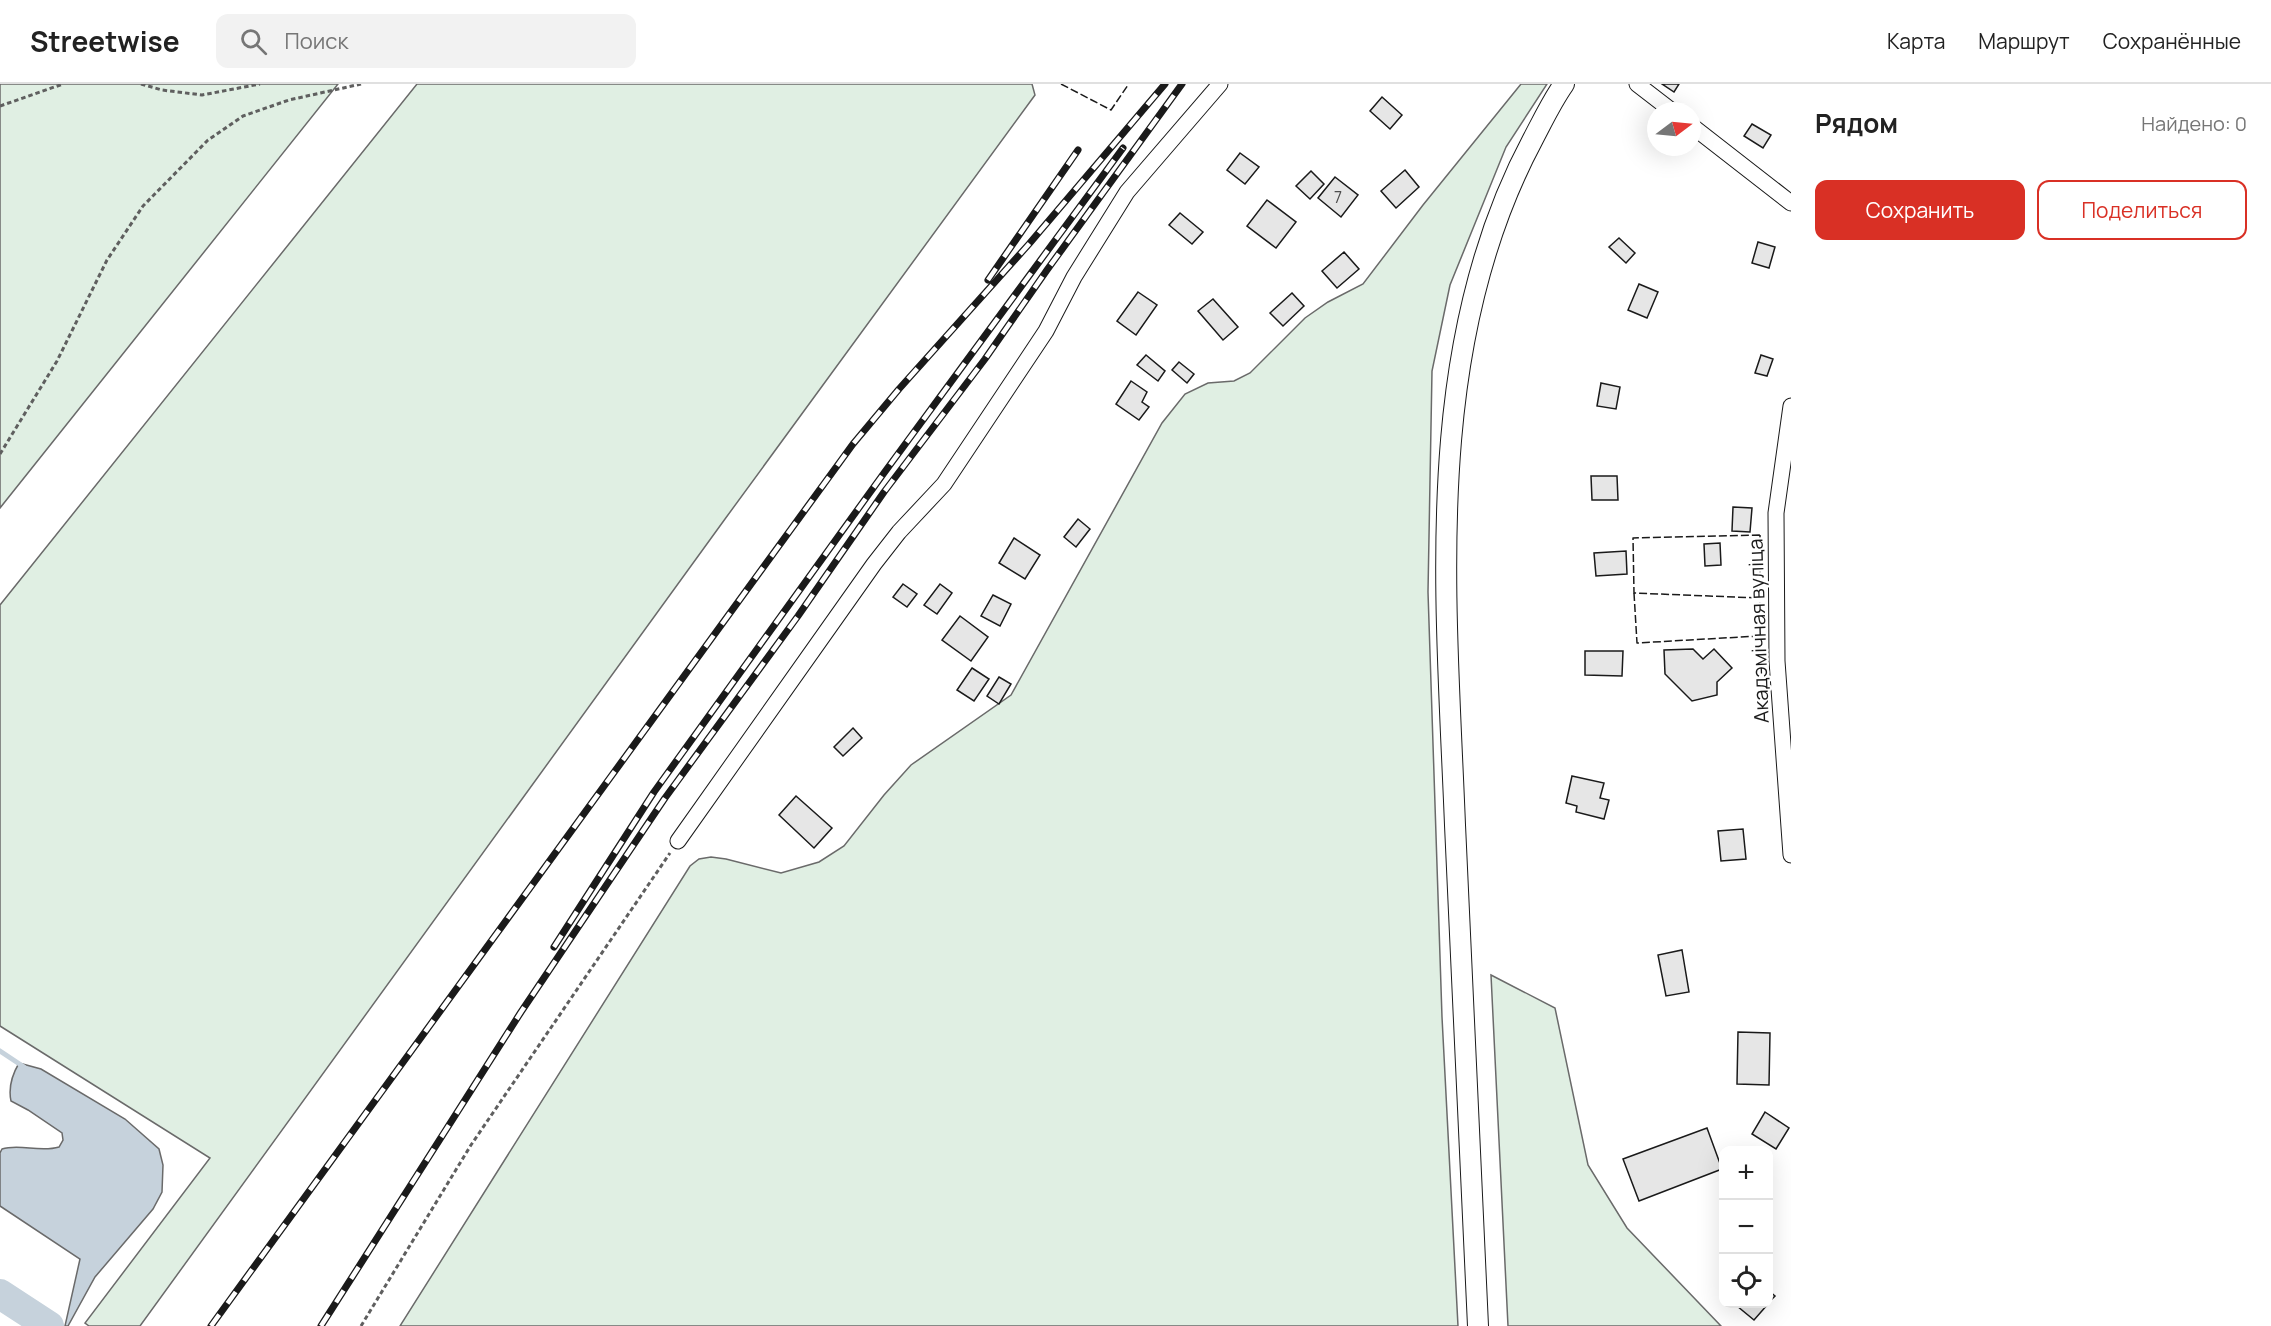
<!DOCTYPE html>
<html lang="ru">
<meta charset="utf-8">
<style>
body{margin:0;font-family:Manrope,sans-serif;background:#f2f2f2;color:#222}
.controls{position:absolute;right:18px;bottom:18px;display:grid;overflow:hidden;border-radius:12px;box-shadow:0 6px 24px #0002}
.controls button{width:54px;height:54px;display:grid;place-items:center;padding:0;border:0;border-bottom:2px solid #e0e0e0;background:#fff;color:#222;font:30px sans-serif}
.compass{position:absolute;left:1647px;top:18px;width:54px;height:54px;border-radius:50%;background:#fff;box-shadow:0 6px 24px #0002;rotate:74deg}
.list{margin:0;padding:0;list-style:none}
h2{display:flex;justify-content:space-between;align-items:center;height:78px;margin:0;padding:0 24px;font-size:26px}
h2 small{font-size:20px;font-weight:400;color:#767676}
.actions{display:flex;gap:12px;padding:18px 24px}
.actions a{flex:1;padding:14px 0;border:2px solid #d93025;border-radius:12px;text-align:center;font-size:21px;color:#d93025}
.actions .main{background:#d93025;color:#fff}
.icon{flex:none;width:33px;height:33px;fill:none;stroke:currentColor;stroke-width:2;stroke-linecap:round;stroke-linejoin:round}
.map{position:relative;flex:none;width:1791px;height:1242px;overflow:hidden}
header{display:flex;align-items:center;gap:36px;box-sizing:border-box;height:84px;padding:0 30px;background:#fff;border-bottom:2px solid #e0e0e0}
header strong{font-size:28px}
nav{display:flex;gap:33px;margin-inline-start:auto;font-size:21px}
.search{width:420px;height:54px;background:#f2f2f2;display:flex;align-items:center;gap:15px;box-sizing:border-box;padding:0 21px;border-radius:12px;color:#767676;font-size:22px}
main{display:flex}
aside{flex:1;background:#fff}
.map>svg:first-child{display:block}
</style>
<header>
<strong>Streetwise</strong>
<div class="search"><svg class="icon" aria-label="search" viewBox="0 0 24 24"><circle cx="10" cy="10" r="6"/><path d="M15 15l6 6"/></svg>Поиск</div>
<nav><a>Карта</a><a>Маршрут</a><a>Сохранённые</a></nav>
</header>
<main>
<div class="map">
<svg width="1791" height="1242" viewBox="0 0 1791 1242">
<rect width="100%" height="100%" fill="#fff"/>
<g fill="#e0efe3" stroke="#6a6a6a" stroke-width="1.5">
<path d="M0,0H338L0,424Z"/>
<path d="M417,0H1032L1035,11L725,435L140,1242H89L85,1239L210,1074L0,942V521Z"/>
<path d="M1521,0H1547L1506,63L1450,201L1432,287L1428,508L1442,933L1458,1242H400L690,782L699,775L711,773L726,775L781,789L819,778L844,762L884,711L911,681L1011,611L1162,339L1185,310L1208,299L1234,297L1250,289L1305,234L1328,218L1363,200L1423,121Z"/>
<path d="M1491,891L1555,924L1588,1081L1627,1144L1721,1242H1508Z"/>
</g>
<path fill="#c6d2dc" stroke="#6a6a6a" stroke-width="1.5" d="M19,979L41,985L125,1035L159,1065L163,1081L162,1108L153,1125L95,1193L68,1242H65L80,1175L0,1122V1069L2,1065C20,1059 39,1069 59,1063L63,1056L62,1049L28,1026L11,1017C8,1003 12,991 19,979Z"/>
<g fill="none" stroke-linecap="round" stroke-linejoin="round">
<path stroke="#c6d2dc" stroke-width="5" d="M0,967L24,983"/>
<path stroke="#c6d2dc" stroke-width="30" d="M0,1210L49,1242"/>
</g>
<g fill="#e6e6e6" stroke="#1a1a1a" stroke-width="1.5">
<path d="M1662,0H1679L1674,8Z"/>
<path d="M1382,13L1402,31L1390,45L1370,27Z"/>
<path d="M1752,40L1771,51L1763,64L1744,52Z"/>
<path d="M1240,69L1259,83L1245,100L1227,86Z"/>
<path d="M1405,86L1419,103L1396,124L1381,107Z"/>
<path d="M1311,87L1324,100L1310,115L1296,102Z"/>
<path d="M1335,93L1358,111L1341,133L1318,114Z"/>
<path d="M1267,116L1296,138L1276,164L1247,142Z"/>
<path d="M1180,129L1203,148L1192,160L1169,141Z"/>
<path d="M1619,154L1635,169L1626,179L1609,163Z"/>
<path d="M1758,158L1775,163L1769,184L1752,179Z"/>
<path d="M1344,168L1359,185L1337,204L1322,187Z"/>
<path d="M1639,200L1658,208L1647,234L1628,226Z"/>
<path d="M1138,208L1157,221L1136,251L1117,237Z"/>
<path d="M1292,209L1304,222L1283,242L1270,229Z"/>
<path d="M1213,215L1238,243L1223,256L1198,227Z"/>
<path d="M1146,271L1165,287L1158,297L1137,281Z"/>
<path d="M1761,271L1773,275L1767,292L1755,289Z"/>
<path d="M1179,278L1194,290L1187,299L1172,286Z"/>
<path d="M1131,297L1147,308L1142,318L1149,323L1139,336L1116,320Z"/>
<path d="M1601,299L1620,303L1616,325L1597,322Z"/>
<path d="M1591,392H1617L1618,416H1592Z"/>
<path d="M1733,423L1752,424L1750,448L1732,447Z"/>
<path d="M1078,435L1090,445L1076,463L1064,453Z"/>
<path d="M1014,454L1040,471L1025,495L999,479Z"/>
<path d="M1720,459L1721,481L1705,482L1704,460Z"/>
<path d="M1626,467L1627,490L1596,492L1594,469Z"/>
<path d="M903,500L917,510L907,523L893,513Z"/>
<path d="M940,500L952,509L937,530L924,521Z"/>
<path d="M993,511L1011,520L1000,542L981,532Z"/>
<path d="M960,532L988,553L971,577L942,556Z"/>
<path d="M1693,565L1703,575L1714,565L1732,584L1717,598V611L1692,617L1665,590L1664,566Z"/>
<path d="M1585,567H1623L1622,592L1585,591Z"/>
<path d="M972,584L989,595L974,617L957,606Z"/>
<path d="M999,593L1011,600L999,620L987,612Z"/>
<path d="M853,644L862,654L843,672L834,663Z"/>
<path d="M1572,692L1604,699L1600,714L1609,716L1604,735L1576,728L1577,722L1566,719Z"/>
<path d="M796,712L832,744L814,764L779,731Z"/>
<path d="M1743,745L1746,775L1721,777L1718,747Z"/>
<path d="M1682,866L1689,908L1666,912L1658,871Z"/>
<path d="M1738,948L1770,949L1769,1001L1737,1000Z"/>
<path d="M1765,1028L1789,1044L1776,1065L1752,1050Z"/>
<path d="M1707,1044L1722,1085L1639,1117L1623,1075Z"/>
<path d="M1768,1206L1775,1212L1768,1219Z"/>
<path d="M1739,1220H1768L1754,1236L1737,1222Z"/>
</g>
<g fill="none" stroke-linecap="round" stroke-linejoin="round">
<defs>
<g id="minor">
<path d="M1637,0L1672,27"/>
<path d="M1692,42L1791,119"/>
<path d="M1791,322L1776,429L1777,577L1791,771"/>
<path d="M678,757L874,480L899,448L944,400L1046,247L1074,193L1127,108L1220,0"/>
</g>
<path id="tertiary" d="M1478,1242C1470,1075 1462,908 1455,741C1446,512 1421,264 1533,55C1543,36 1552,17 1564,0"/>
</defs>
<use href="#minor" stroke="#1a1a1a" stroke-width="17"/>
<use href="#tertiary" stroke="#1a1a1a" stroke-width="22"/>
<g stroke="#5f5f5f" stroke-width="3" stroke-dasharray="4.5 3" stroke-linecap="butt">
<path d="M141,0L162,6L202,11L260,0"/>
<path d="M0,22L63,0"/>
<path d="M0,370L57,277L107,176L143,122L208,56L243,32L289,16L361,0"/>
<path d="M361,1242L471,1061L670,769"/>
</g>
<use href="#minor" stroke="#fff" stroke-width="15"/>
<use href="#tertiary" stroke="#fff" stroke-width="20"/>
<defs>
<g id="rail">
<path d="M988,196L1078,66"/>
<path d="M554,863L654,708L884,389L1123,64"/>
<path d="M211,1242L853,360L899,305L1029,160L1165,0"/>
<path d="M321,1242L521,928L665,714L798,532L884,408L985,275L1047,186L1182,0"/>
</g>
</defs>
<use href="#rail" stroke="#1a1a1a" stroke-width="7"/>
<use href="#rail" stroke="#fff" stroke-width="4.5" stroke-dasharray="14" stroke-linecap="butt"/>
<g stroke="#1a1a1a" stroke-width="1.5" stroke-dasharray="8 3" stroke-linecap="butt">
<path d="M1061,0L1111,26L1128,1"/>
<path d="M1760,451V514L1634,509L1633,454Z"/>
<path d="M1634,509L1637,559L1759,552L1760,514"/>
</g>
</g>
<g text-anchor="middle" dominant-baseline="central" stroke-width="4.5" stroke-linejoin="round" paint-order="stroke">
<g font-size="16" fill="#4d4d4d">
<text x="1338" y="113">7</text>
</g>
<g font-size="20" fill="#1a1a1a" stroke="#fff">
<text transform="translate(1758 547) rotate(-92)">Акадэмічная вуліца</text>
</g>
</g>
</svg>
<div class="controls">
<button>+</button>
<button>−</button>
<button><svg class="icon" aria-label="locate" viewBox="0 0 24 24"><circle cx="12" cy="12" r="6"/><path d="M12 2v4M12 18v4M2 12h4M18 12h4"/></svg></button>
</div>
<svg class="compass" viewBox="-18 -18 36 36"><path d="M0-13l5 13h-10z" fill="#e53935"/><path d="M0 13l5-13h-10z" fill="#767676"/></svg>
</div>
<aside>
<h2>Рядом<small>Найдено: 0</small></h2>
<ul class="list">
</ul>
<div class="actions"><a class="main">Сохранить</a><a>Поделиться</a></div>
</aside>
</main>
